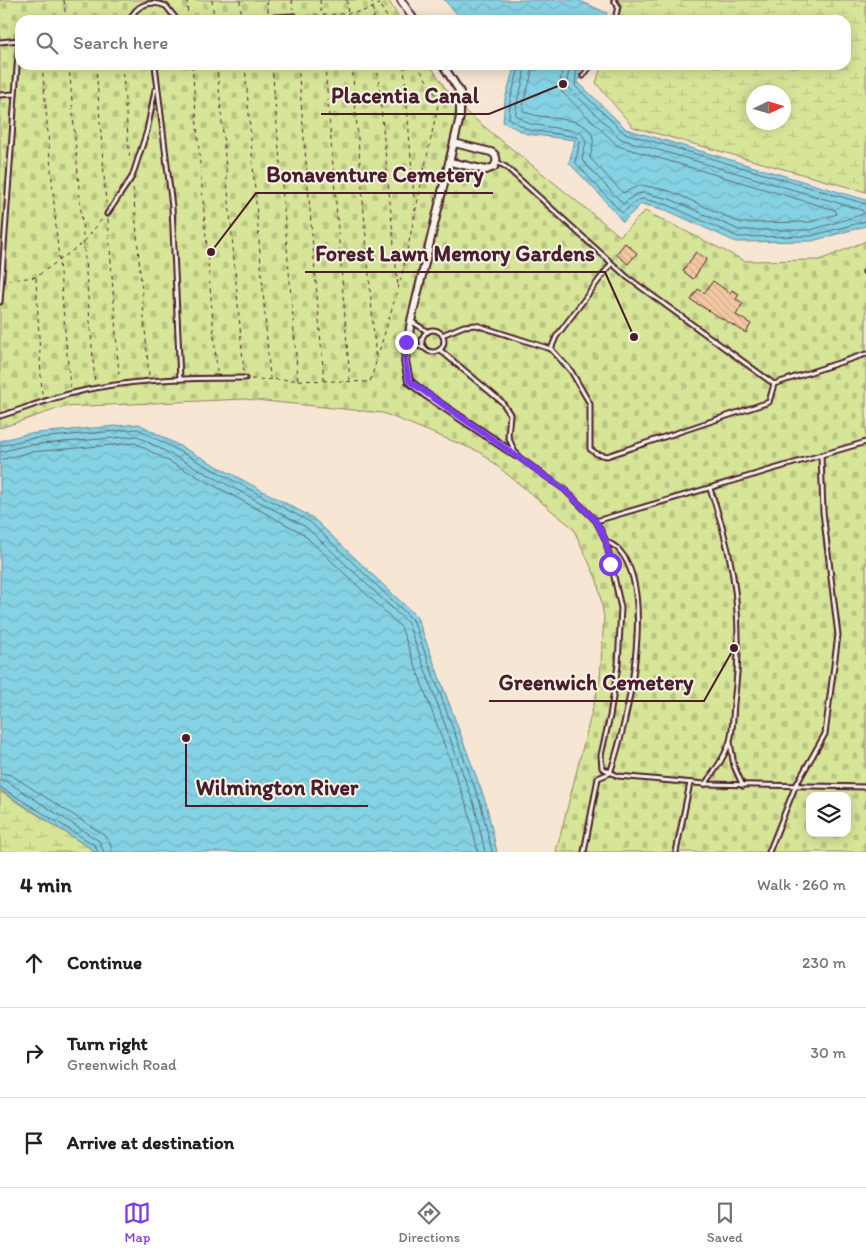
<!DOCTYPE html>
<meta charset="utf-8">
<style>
body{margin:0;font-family:Itim,sans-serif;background:#f6f6f6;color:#202124}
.controls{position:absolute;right:15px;bottom:15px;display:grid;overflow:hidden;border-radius:10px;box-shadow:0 2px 12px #0003}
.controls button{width:45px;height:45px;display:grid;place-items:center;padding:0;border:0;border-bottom:1px solid #e0e0e0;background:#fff;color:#202124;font:25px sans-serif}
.compass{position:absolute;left:746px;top:85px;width:45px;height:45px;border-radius:50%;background:#fff;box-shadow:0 2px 12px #0003;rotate:86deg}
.stop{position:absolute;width:15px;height:15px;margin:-11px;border:4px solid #7c3aed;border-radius:50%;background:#fff}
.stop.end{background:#7c3aed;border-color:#fff;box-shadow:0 1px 5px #0008}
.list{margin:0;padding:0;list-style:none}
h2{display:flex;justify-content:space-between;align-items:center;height:65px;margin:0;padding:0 20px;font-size:21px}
h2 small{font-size:16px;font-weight:400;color:#757577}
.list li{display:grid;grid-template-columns:32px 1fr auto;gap:15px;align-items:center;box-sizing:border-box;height:90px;padding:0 20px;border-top:1px solid #e0e0e0}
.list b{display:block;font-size:19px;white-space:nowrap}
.list p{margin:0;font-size:16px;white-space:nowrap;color:#757577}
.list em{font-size:16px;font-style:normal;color:#757577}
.icon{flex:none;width:28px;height:28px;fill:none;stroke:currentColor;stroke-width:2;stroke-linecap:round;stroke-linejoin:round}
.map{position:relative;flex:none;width:866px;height:852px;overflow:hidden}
.search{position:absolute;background:#fff;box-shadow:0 2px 12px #0003;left:15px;right:15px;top:15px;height:55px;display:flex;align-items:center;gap:12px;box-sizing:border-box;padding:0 18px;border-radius:15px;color:#757577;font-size:19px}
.sheet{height:335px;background:#fff}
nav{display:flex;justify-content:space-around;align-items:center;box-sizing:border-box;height:70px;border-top:1px solid #e0e0e0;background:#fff;font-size:14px;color:#757577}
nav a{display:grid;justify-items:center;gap:2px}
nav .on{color:#7c3aed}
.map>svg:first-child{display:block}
</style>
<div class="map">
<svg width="866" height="852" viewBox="0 0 866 852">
<defs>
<pattern id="wetland-marsh" width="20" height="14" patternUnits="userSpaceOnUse" patternTransform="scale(1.25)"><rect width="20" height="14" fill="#d7e598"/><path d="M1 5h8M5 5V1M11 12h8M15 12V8" fill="none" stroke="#bac483"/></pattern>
<pattern id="cemetery-stones" width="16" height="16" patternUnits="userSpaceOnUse" patternTransform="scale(1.25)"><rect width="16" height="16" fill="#d7e598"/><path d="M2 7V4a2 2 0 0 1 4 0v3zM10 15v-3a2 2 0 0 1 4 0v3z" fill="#bac483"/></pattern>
<pattern id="water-waves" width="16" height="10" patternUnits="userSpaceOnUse" patternTransform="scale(1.25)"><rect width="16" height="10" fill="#84d2e3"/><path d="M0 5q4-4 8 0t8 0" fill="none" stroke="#74b4c3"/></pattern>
<pattern id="building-back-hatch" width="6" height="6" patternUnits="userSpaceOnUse" patternTransform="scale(1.25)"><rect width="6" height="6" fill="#f3c9a2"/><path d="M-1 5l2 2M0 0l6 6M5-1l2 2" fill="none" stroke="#d2ac8c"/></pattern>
</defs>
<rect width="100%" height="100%" fill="#f6e6d3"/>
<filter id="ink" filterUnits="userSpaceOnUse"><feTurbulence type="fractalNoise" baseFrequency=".02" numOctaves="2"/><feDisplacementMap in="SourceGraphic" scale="10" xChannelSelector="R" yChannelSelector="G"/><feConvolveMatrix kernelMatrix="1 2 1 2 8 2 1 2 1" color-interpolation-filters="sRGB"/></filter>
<g filter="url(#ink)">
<g fill="url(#wetland-marsh)" stroke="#908262" fill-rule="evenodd">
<path d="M614,0H866V192L633,127L596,83L602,65H846V20H617L622,4ZM754,92H784V122H754Z"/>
<path d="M0,791L96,852H0Z"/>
</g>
<path fill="url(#cemetery-stones)" stroke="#908262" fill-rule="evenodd" d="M0,0H388L401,20H20V65H430L456,104L620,236L645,211L745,261L820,260L866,241V852H556L600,680L604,617L597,580L573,528L480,452L383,413L245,399L63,407L0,428ZM810,796H847V833H810Z"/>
<g fill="url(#water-waves)" stroke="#6d8a99">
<path d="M444,0H578L607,13L604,20H463Z"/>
<path d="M508,65H582L578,82L626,129L866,200V226L812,241L736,242L666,210L641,204L623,222L600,195L569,163L575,140L527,134L503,122L505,99L513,71Z"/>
<path d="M139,424L313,518L417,617L486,803L497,852H96L0,790V441L26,434Z"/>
</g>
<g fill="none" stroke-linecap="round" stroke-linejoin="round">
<g stroke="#616775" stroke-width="1">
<path d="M515,65L518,72L510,100L509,119L529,130L577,137L580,142L575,162L622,213L638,200L643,199L668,205L738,237L811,236L866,221"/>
<path d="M523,65C528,80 514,99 516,115L530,124L581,132L586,142L582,160L623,204L636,194L644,193L670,199L739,230H811L864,214L862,210L621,139L570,89L567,81L570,65"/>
<path d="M531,65C534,81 522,95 523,111C542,122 589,113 593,139C594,145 591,152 590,158L623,193L641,185L670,191L741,223L810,222L837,214L835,210L618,146L562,92L560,83L563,65"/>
<path d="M577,65L575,86L624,133L866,204"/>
<path d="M0,446L27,439L138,429L310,522L413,620L481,805L492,852"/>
<path d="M0,452L28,445L137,436L306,527L408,623L475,807L485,852"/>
<path d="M0,460L30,452L135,443L302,533L401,627L468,809L478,852"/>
<path d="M0,773L11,775L103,834L110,842L112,852"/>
<path d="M0,780L8,782L99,841L104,852"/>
<path d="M0,787L95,845L98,852"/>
</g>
</g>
<g fill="url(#building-back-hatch)" stroke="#4a1f2b">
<path d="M625,243L637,253L628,264L616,254Z"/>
<path d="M696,252L707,259L693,279L683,271Z"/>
<path d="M713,281L730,293L732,290L739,294L736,299L743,303L736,315L751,324L746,333L691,300L698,289L704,293Z"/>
</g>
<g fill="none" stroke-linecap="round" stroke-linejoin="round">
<defs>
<g id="lane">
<path d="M614,0L618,6L615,20"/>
<path d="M130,20C136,4 151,0 166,6L177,20"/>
<path d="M225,20L294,16"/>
<path d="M0,42L19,40"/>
<path d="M155,65L172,207L180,379"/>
<path d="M583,76L591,65"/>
<path d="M0,95L15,94"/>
<path d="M497,162L506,167L627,277L774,384L866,354"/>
<path d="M107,214L132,177L147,131L155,90"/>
<path d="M865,272L866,273"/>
<path d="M0,302L19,40"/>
<path d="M411,321L428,332"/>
<circle cx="433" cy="341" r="11"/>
<path d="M442,335L464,326L476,325L551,349L571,371L590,404V449L597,454L607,456L769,402L774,384"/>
<path d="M407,342L424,348"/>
<path d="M551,349L556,337L611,264"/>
<path d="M440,350L502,402L510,414L508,436L516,455L565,490L596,521L606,541L621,608L618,665L610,716L601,755L602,768L618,776L705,784L866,787"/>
<path d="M0,416C23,409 46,400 69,394C126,379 187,378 245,378"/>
<path d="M596,521L866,442"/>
<path d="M730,742L734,766L743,786"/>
<path d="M705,784C715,771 725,757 730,741C733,729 733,715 734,703C744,626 736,561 710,489"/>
<path d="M584,852L598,778L610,773C627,725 657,592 619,550C616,546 610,544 606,541"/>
<path d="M676,852L690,783"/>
<path d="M769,852L795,787L825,734L838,635L823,512L821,455"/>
</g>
<g id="street">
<path d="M401,0L414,20"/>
<path d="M443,65L460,92V117L411,321L405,361L409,381L425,394L516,455"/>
<path d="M450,162L486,170L494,167C498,161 497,155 491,152L454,143"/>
</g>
</defs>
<use href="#lane" stroke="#4a1f2b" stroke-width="7"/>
<use href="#street" stroke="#4a1f2b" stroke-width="10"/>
<g stroke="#4a1f2b" stroke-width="1" stroke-dasharray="4 4" stroke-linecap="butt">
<path d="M64,0L66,20"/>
<path d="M187,0L188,20"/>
<path d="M212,0L214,20"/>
<path d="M240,0L241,14"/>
<path d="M267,0L268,12"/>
<path d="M292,0L293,9"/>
<path d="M320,0L322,20"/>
<path d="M347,0L348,20"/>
<path d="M372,0L374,20"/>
<path d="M376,0L389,20"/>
<path d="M299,16C320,14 362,17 379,4"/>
<path d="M42,65L70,388"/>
<path d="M69,65L95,383"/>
<path d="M96,65L106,203"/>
<path d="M122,65L130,161"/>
<path d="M192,65L217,372"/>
<path d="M217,65L244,373"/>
<path d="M245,65L270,378"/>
<path d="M272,65L298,380"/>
<path d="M298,65L324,380"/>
<path d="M325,65L350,381"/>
<path d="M352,65L376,361"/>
<path d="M377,65L398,287"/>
<path d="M404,65L415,211"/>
<path d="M133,188L149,376"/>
<path d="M108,219L119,377"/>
<path d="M36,278L42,396"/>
<path d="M8,280L36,277L83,243L103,218"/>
<path d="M251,379L370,382L402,275L439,100L417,65"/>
</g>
<use href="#lane" stroke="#f7f3e8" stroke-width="3"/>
<use href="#street" stroke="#f7f3e8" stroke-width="6"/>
</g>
</g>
<g fill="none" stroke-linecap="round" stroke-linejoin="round" filter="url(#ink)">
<path stroke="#7c3aed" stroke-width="6" d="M406,342L405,361L409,381L565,490L596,521L606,541L610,564"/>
</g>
<path fill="none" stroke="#4a1f2b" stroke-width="2" d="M563 84L489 114H321M211 252L256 193H493M634 337L605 272H305M734 648L704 701H489M186 738L186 806H368"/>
<g fill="#4a1f2b" stroke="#f7f3e8" stroke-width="2">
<circle cx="563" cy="84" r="5"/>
<circle cx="211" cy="252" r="5"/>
<circle cx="634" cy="337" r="5"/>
<circle cx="734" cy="648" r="5"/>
<circle cx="186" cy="738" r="5"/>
</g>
<g font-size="22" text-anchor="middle" font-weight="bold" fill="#4a1f2b" stroke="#f7f3e8" stroke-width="4" stroke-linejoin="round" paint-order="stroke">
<text x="405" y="103">Placentia Canal</text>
<text x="375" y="182">Bonaventure Cemetery</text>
<text x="455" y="261">Forest Lawn Memory Gardens</text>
<text x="596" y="690">Greenwich Cemetery</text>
<text x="277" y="795">Wilmington River</text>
</g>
</svg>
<div class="controls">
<button><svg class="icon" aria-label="layers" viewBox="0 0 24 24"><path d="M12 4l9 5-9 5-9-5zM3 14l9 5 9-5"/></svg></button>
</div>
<svg class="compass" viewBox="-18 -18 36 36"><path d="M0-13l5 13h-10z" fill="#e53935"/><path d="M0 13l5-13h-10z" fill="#757577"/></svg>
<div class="stop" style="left:610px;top:564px"></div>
<div class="stop end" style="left:406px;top:342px"></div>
<div class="search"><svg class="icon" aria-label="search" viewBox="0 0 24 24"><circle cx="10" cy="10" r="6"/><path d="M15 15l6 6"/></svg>Search here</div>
</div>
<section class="sheet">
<h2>4 min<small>Walk · 260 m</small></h2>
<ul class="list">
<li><svg class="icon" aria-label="ahead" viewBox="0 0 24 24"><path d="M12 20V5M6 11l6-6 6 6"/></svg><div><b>Continue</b></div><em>230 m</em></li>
<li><svg class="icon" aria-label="right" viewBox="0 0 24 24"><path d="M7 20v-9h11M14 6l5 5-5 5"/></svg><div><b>Turn right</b><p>Greenwich Road</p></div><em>30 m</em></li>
<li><svg class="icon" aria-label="arrive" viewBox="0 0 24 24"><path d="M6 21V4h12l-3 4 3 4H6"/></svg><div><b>Arrive at destination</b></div></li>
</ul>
</section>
<nav>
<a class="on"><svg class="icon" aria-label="map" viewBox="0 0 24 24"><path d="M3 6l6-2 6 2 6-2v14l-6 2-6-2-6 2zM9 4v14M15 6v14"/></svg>Map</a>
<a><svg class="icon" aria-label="directions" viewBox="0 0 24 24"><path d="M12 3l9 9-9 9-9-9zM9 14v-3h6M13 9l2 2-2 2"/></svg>Directions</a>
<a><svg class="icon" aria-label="saved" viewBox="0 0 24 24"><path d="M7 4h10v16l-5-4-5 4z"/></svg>Saved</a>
</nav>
